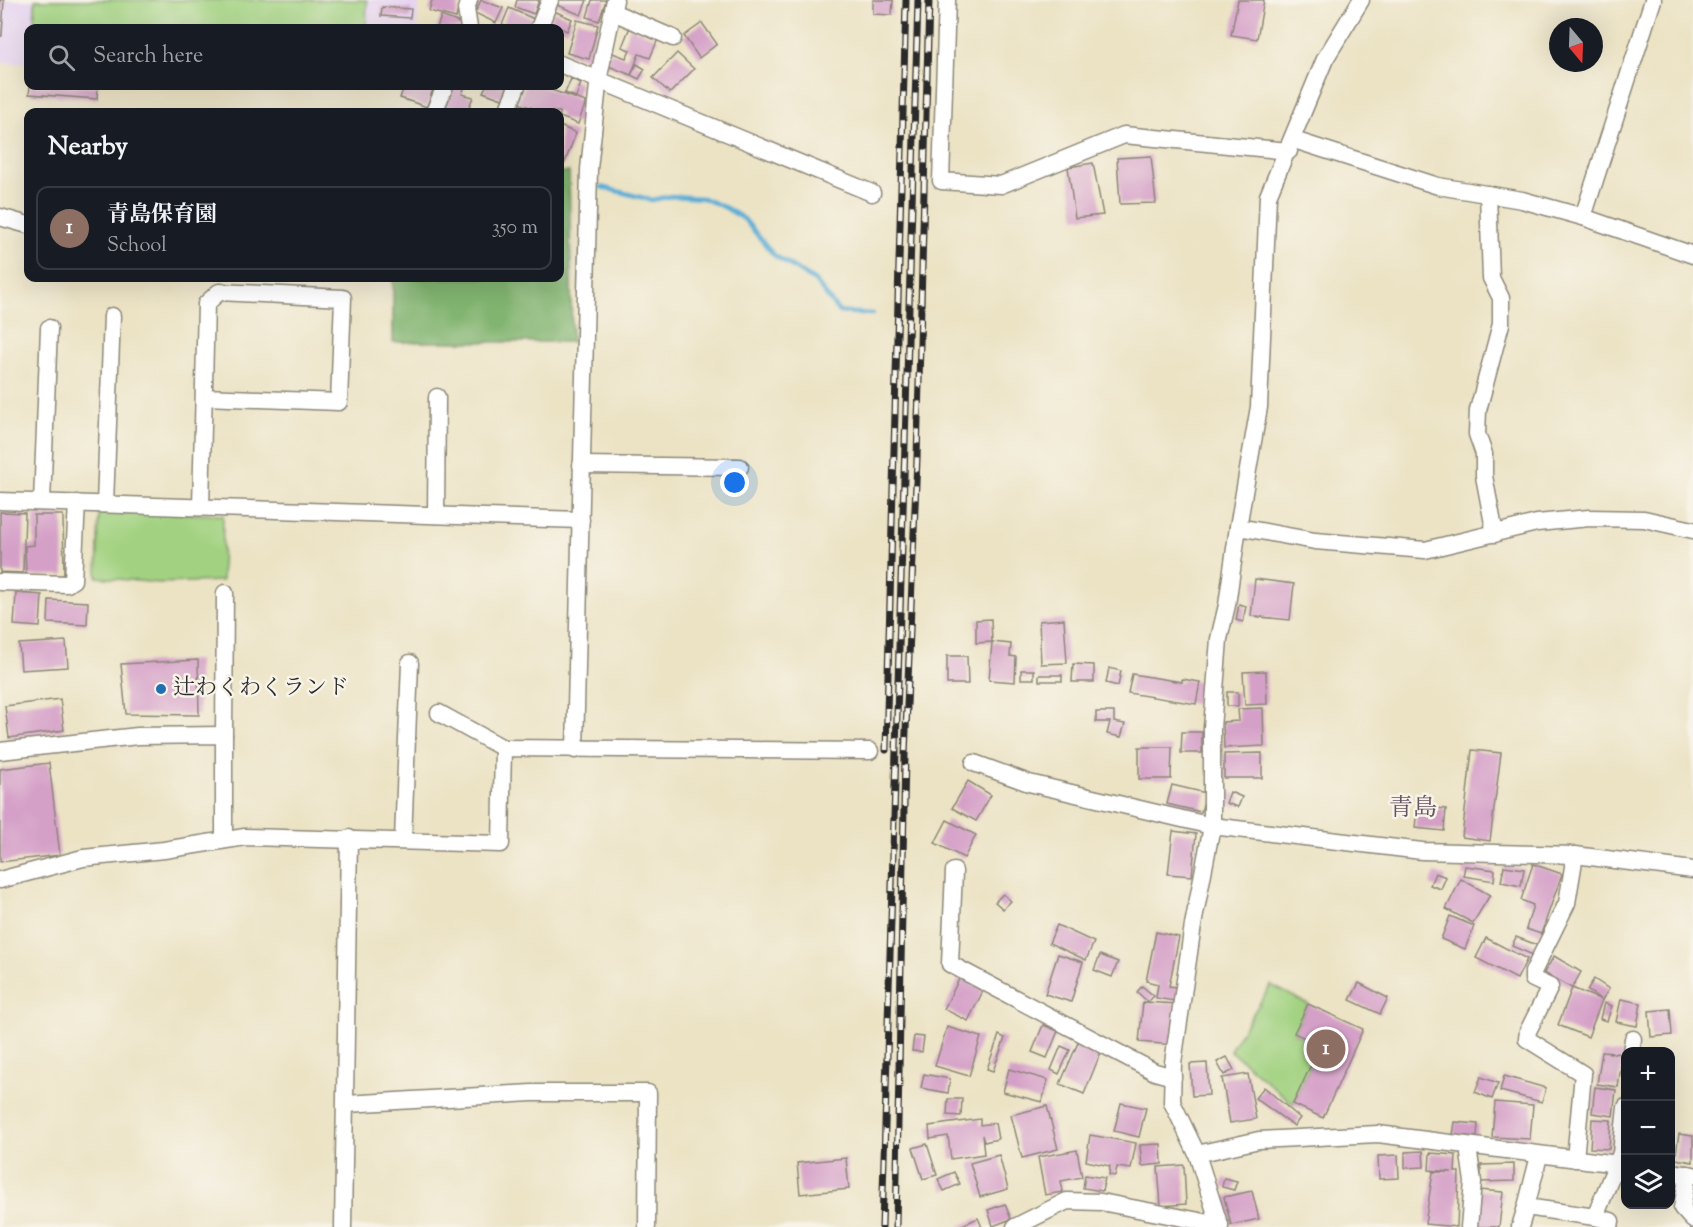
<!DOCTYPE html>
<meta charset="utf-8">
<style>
body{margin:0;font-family:"Sorts Mill Goudy","Noto Serif JP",serif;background:#20242c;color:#f1f3f6}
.controls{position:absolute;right:18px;bottom:18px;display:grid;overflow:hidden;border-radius:12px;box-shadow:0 6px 24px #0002}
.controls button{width:54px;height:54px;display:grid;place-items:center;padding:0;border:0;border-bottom:2px solid #363941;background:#171b24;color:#f1f3f6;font:30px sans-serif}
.compass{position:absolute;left:1549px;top:18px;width:54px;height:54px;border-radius:50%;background:#171b24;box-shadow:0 6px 24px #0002;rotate:161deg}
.you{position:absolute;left:735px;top:483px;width:21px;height:21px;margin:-15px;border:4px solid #fff;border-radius:50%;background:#1a73e8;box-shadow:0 0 0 9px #1a73e833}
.badge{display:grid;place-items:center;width:39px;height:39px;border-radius:50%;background:#d93025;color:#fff;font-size:20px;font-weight:700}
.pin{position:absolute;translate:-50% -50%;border:3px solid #fff;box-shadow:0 2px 6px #0006}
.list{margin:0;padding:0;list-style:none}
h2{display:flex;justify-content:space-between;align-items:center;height:78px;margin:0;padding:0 24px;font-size:26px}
h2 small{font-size:20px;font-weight:400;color:#9ea1a6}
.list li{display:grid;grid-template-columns:39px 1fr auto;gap:18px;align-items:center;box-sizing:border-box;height:84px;margin:0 12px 12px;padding:0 12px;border:2px solid #363941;border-radius:12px}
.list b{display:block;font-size:22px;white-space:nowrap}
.list p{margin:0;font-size:20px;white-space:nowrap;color:#9ea1a6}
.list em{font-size:20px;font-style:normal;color:#9ea1a6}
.icon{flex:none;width:33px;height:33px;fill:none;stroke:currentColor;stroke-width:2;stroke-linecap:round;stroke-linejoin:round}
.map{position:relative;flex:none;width:1693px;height:1227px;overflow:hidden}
.search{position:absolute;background:#171b24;box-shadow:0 6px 24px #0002;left:24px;top:24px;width:540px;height:66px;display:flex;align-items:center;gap:15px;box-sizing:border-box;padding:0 21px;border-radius:12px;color:#9ea1a6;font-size:22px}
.panel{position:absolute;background:#171b24;box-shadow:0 6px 24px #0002;left:24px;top:108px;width:540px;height:174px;border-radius:12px}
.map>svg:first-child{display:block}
</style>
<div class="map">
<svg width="1693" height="1227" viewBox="0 0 1693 1227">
<rect width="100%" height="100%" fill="#f7f3e8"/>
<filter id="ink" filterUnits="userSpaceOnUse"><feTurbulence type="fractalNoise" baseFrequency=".0167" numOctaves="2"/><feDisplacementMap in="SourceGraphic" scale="12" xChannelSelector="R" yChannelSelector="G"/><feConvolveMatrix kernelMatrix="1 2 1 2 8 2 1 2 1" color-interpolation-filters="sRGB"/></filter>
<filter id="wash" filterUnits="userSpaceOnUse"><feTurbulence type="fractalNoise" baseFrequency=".008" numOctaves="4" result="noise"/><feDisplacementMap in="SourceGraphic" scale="24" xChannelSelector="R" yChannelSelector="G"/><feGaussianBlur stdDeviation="1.35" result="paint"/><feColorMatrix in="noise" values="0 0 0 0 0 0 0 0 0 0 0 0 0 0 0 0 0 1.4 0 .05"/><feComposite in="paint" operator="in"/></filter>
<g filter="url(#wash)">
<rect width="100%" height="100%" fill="#ece3c5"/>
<path fill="#e5d3f1" d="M0,0H419L417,28H28V63H0Z"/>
<g fill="#a2d281" stroke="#667e56" stroke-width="1.5">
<path d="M35,0H367L366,28H34Z"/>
<path d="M99,510L223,515L222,581L159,583L97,577Z"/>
<path d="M1271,985L1308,1004L1294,1033L1320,1045L1293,1104L1230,1050Z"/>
</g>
<path fill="#81b46f" stroke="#56704d" stroke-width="1.5" d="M560,172H569L572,342H393V278H560Z"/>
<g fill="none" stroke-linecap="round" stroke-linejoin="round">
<path stroke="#59add5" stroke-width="4.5" d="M601,187L652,200L671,196L703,198L726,208L744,219L774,255L815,281L839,312L873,314"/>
</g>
<g id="blocks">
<g fill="#d5a0c8">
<path d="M0,0H4L2,36H0Z"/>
<path d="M432,0H460L456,18L429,11Z"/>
<path d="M481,0L503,8L496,23L475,13Z"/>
<path d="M517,0H539L534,14L515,7Z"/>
<path d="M557,0H587L581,15L555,4Z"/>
<path d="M592,0H606L599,21L587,17Z"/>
<path d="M873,0H893L892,15L873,14Z"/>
<path d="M1238,0H1264L1257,39L1231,35Z"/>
<path d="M382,7L411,9L410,18L381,16Z"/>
<path d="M509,8L534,19L530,28H509L502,25Z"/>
<path d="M554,11L572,19L567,31L549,23Z"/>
<path d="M441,16L463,24L461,28H437Z"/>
<path d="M577,20L598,25L589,59L567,53Z"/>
<path d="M702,23L717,44L699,58L684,36Z"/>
<path d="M630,27L658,39L650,58L639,54L631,75L606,65L610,52L626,58L630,50L622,47Z"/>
<path d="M677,53L694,69L670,93L653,78Z"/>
<path d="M637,64L645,69L639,79L631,75Z"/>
<path d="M571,79L581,83L576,97L565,93Z"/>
<path d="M30,86H98L97,99L29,94Z"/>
<path d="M404,86H434L427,107L400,98Z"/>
<path d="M449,86H465L462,94L473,97L467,112H440Z"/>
<path d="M486,86H510L505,100L483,92Z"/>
<path d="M525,86H540L586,102L578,124L560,117V112H544L518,103Z"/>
<path d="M560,126L576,133L564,165L560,163Z"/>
<path d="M1151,156L1156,203L1120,204L1117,158Z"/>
<path d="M1093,163L1103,215L1075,218L1068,167Z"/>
<path d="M0,512L25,513L23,573L0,572Z"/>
<path d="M34,515H63L64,575L26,576L25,546L34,545Z"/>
<path d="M1255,579L1294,584L1290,620L1251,616Z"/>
<path d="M16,593L42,595L40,627L14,625Z"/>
<path d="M49,600L88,602L87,625L48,623Z"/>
<path d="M1239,604L1246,606L1243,622L1236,620Z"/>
<path d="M991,619L992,642L976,643V620Z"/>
<path d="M1064,619L1067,663L1041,664L1039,621Z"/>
<path d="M66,641L68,667L21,670L19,644Z"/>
<path d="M992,642L1011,644L1010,656L1016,657L1015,682L989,680Z"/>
<path d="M947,656H967L968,684H947Z"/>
<path d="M198,660L199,715L126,714L121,664Z"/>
<path d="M1073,664L1094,665V682H1072Z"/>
<path d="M1109,668L1121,671L1118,686L1106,683Z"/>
<rect x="1021" y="670" width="13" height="9"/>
<path d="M1266,671L1267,704L1245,705L1243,672Z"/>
<path d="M1132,674L1182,682V679L1200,682L1196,704L1128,693Z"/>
<rect x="1039" y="675" width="23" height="6"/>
<rect x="1227" y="692" width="11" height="14"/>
<path d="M60,699L64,730L9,738L5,706Z"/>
<path d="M1263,708L1264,746L1224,748L1223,722L1239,721L1238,709Z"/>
<path d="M1096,712H1114V722L1125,724L1121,737L1107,734L1110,722H1096Z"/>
<path d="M1182,732H1202V753H1181Z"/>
<path d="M1139,747H1172L1171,779H1139Z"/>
<path d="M1472,750L1501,753L1490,841L1462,837Z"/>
<path d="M1262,753V778H1224V754Z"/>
<path d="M49,763L60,855L0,862V769Z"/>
<path d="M968,781L991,795L976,821L952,808Z"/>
<path d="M1172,785L1206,793L1201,812L1167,804Z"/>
<path d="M1230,792L1242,797L1238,807L1226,803Z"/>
<path d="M1417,806L1446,809L1444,831L1415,828Z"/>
<path d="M947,820L976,835L964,858L935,843Z"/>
<path d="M1173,831L1196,834L1192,876L1168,874Z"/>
<path d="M1533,864L1562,874L1541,934L1526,929L1533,905L1521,900Z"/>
<path d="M1465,866L1495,870L1494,881L1463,876Z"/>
<path d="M1504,866L1524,869L1521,886L1501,882Z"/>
<path d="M1435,873L1446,877L1441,889L1430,885Z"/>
<path d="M1461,879L1490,895L1473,923L1446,909Z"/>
<path d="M1003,894L1011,901L1003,909L995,902Z"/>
<path d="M1450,916L1474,926L1465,949L1441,939Z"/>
<path d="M1057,925L1094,942L1086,960L1049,943Z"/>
<path d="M1156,932L1179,937L1169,986L1183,988L1180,1002L1156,998L1158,984L1146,981Z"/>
<path d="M1516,937L1537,945L1533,955L1512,946Z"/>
<path d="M1486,938L1527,959L1517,979L1476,958Z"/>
<path d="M1058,954L1083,962L1071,1002L1045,994Z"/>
<path d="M1100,955L1118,962L1112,977L1094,970Z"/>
<path d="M1554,956L1581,972L1572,988L1602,1000L1588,1037L1558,1025L1572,988L1544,973Z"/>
<path d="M960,977L984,989L968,1021L944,1009Z"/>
<path d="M1594,979L1609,989L1602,1000L1587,990Z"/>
<path d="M1359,983L1388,998L1380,1014L1350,1000Z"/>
<path d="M1142,986L1154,996L1148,1002L1137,992Z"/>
<path d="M1621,999L1641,1003L1637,1026L1616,1022Z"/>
<path d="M1143,1002L1178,1004L1174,1045L1139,1042Z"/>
<path d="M1604,1003L1612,1006L1607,1021L1600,1019Z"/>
<path d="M1308,1004L1363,1029L1323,1118L1293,1104L1320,1045L1294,1033Z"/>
<path d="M1670,1009L1672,1035L1651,1037L1649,1011Z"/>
<path d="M1043,1025L1058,1031L1047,1058L1032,1052Z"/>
<path d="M947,1027L981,1037L969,1076L935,1066Z"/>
<path d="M999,1035L1005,1038L993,1071L987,1069Z"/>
<path d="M914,1036L924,1037L922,1052L912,1051Z"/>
<path d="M1080,1038L1103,1047L1084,1094L1060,1084Z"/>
<path d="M1061,1046L1070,1050L1059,1074L1051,1070Z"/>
<path d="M1602,1052L1623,1054L1618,1087L1597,1084Z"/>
<path d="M1227,1057L1234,1070L1224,1075L1217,1062Z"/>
<path d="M1207,1063L1209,1095L1192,1096L1190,1064Z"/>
<path d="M1009,1069L1048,1080L1042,1102L1003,1092Z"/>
<path d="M924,1074L950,1079L948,1093L921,1088Z"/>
<path d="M1248,1074L1256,1119L1230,1123L1222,1078Z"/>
<path d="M1504,1076L1546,1088L1542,1102L1500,1091Z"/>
<path d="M1481,1077L1498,1083L1492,1099L1475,1092Z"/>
<path d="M1264,1087L1300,1118L1294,1126L1255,1098Z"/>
<path d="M1595,1087L1616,1090L1613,1116L1592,1113Z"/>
<path d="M948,1099H962L961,1116L947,1115Z"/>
<path d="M1495,1102L1533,1105L1530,1139L1492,1137Z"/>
<path d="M1121,1103L1146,1108L1139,1137L1114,1131Z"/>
<path d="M1047,1106L1058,1149L1022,1158L1011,1115Z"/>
<path d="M980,1119V1125L995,1123L998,1139L984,1142L982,1135L984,1154L951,1159L948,1136L930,1139L929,1126Z"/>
<path d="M1592,1119L1611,1120L1609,1149L1590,1148Z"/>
<path d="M1455,1122L1478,1124L1477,1137L1453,1135Z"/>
<path d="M1679,1134L1693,1136V1162L1675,1159Z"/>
<path d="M1090,1135L1136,1143L1131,1169L1117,1167L1115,1176L1109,1175L1110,1166L1086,1161Z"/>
<path d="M927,1144L937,1175L923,1179L913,1148Z"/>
<path d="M1161,1144L1162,1164L1142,1166L1140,1145Z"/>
<path d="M1077,1150L1082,1177L1061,1181L1063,1192L1045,1195L1038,1157Z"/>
<path d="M1423,1151L1424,1167L1405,1168V1152Z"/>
<path d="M1430,1153L1456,1155L1455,1172H1459L1457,1227L1425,1224L1433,1172H1452L1429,1170Z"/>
<path d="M999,1155L1008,1189L980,1197L970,1163Z"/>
<path d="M1398,1155L1399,1178L1379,1179L1378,1156Z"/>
<path d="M846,1158L849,1189L800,1194L797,1163Z"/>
<path d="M1514,1164V1181L1481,1182V1165Z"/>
<path d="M1184,1165L1186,1204L1161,1206L1158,1167Z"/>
<path d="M954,1172L960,1184L944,1191L938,1179Z"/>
<path d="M1085,1175L1105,1178L1102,1191L1083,1188Z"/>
<path d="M1224,1178L1237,1181L1234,1190L1222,1187Z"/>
<path d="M1479,1190L1503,1192L1499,1227H1475Z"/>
<path d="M1252,1191L1259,1219L1231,1225L1224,1197Z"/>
<path d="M1005,1204L1011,1219L993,1226L988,1210Z"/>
<path d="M978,1218L982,1227H958Z"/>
</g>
</g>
</g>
<g filter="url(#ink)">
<use href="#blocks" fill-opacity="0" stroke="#8c8778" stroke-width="1.5"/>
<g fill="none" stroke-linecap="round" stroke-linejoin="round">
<defs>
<g id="minor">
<path d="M947,0L941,181L1001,185L1124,135L1289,151"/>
<path d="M613,12L673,38"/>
<path d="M469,28L466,9L469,0"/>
<path d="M539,28L550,0"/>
<path d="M560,64L872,193"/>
<path d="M434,112L445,86"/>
<path d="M507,112L517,86"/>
<path d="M1294,140L1438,186L1522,200L1583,217L1693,255"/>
<path d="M1488,194L1491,278L1501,298V324L1478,410L1477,434L1484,454V476L1495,534"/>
<path d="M0,217L28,225"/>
<path d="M1583,217L1653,0"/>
<path d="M581,465L740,467"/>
<path d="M0,501L581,520"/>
<path d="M42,502L49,328"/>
<path d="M105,504L112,316"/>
<path d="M201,506L206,304L219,292L343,298L339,402L204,397"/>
<path d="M436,515L437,397"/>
<path d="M1238,527L1315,541L1425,550L1537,523L1589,518L1644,519L1693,530"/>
<path d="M0,582L67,584L73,580L77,503"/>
<path d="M439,713L503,748"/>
<path d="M224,735L225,593"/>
<path d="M575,750L589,169L599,76L615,0"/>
<path d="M0,751L138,736L224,735V840"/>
<path d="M974,763L1029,783L1212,826L1422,851L1575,855L1693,870"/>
<path d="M403,840L410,663"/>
<path d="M954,871L950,964L1155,1072L1173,1077"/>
<path d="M0,880L83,858L164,850L245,837L501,844L503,748L870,751"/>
<path d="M1631,1052L1633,1039"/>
<path d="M346,1104L532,1093H648L647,1227"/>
<path d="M1468,1147L1473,1182L1469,1227"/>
<path d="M1197,1154L1259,1140L1378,1134L1626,1165"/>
<path d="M1539,1156L1526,1207L1595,1217L1621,1153L1626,1107"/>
<path d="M1575,1159L1583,1074L1527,1039L1528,1031L1550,987L1533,979V972L1567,903L1575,855"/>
<path d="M1670,1172L1693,1175"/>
<path d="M1688,1174L1682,1208L1693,1220"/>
<path d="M1595,1217L1611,1221L1610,1227"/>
<path d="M343,1227L349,838"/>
<path d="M1015,1227L1067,1201L1101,1202L1220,1225"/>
<path d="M1220,1227L1197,1154L1172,1102L1173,1063L1193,925L1212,826V728L1219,639L1227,605L1238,527L1259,407L1268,196L1325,59L1361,0"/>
<path d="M1520,1227L1526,1207"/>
</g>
</defs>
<use href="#minor" stroke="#8c8778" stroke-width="19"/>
<use href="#minor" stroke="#fff" stroke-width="16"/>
<defs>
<g id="rail">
<path d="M886,750L906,0"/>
<path d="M882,1227L918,0"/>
<path d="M896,1227L905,755L917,458L929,0"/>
</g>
</defs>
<use href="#rail" stroke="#2b2b2b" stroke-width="7"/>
<use href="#rail" stroke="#f7f3e8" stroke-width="4.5" stroke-dasharray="14" stroke-linecap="butt"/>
</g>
</g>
<circle fill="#1f6fb2" stroke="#f7f3e8" stroke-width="2" cx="161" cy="689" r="6"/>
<g text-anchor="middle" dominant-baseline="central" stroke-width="5" stroke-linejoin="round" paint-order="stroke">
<g font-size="22" fill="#2b2b2b" stroke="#f7f3e8" text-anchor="start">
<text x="173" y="689">辻わくわくランド</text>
</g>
<g font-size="24" fill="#665462" stroke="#f7f3e8">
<text x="1413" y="809">青島</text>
</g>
</g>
</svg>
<div class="controls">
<button>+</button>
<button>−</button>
<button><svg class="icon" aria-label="layers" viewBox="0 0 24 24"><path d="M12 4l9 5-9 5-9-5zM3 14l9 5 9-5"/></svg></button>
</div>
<svg class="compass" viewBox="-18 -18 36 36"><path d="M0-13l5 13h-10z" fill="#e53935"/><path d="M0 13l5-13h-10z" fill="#9ea1a6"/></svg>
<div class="you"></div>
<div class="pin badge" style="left:1326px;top:1049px;background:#8d6e63">1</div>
<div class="search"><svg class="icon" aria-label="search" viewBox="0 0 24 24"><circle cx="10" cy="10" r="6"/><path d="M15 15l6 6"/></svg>Search here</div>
<section class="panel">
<h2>Nearby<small></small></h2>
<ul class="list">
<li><span class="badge" style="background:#8d6e63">1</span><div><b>青島保育園</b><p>School</p></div><em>350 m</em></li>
</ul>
</section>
</div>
